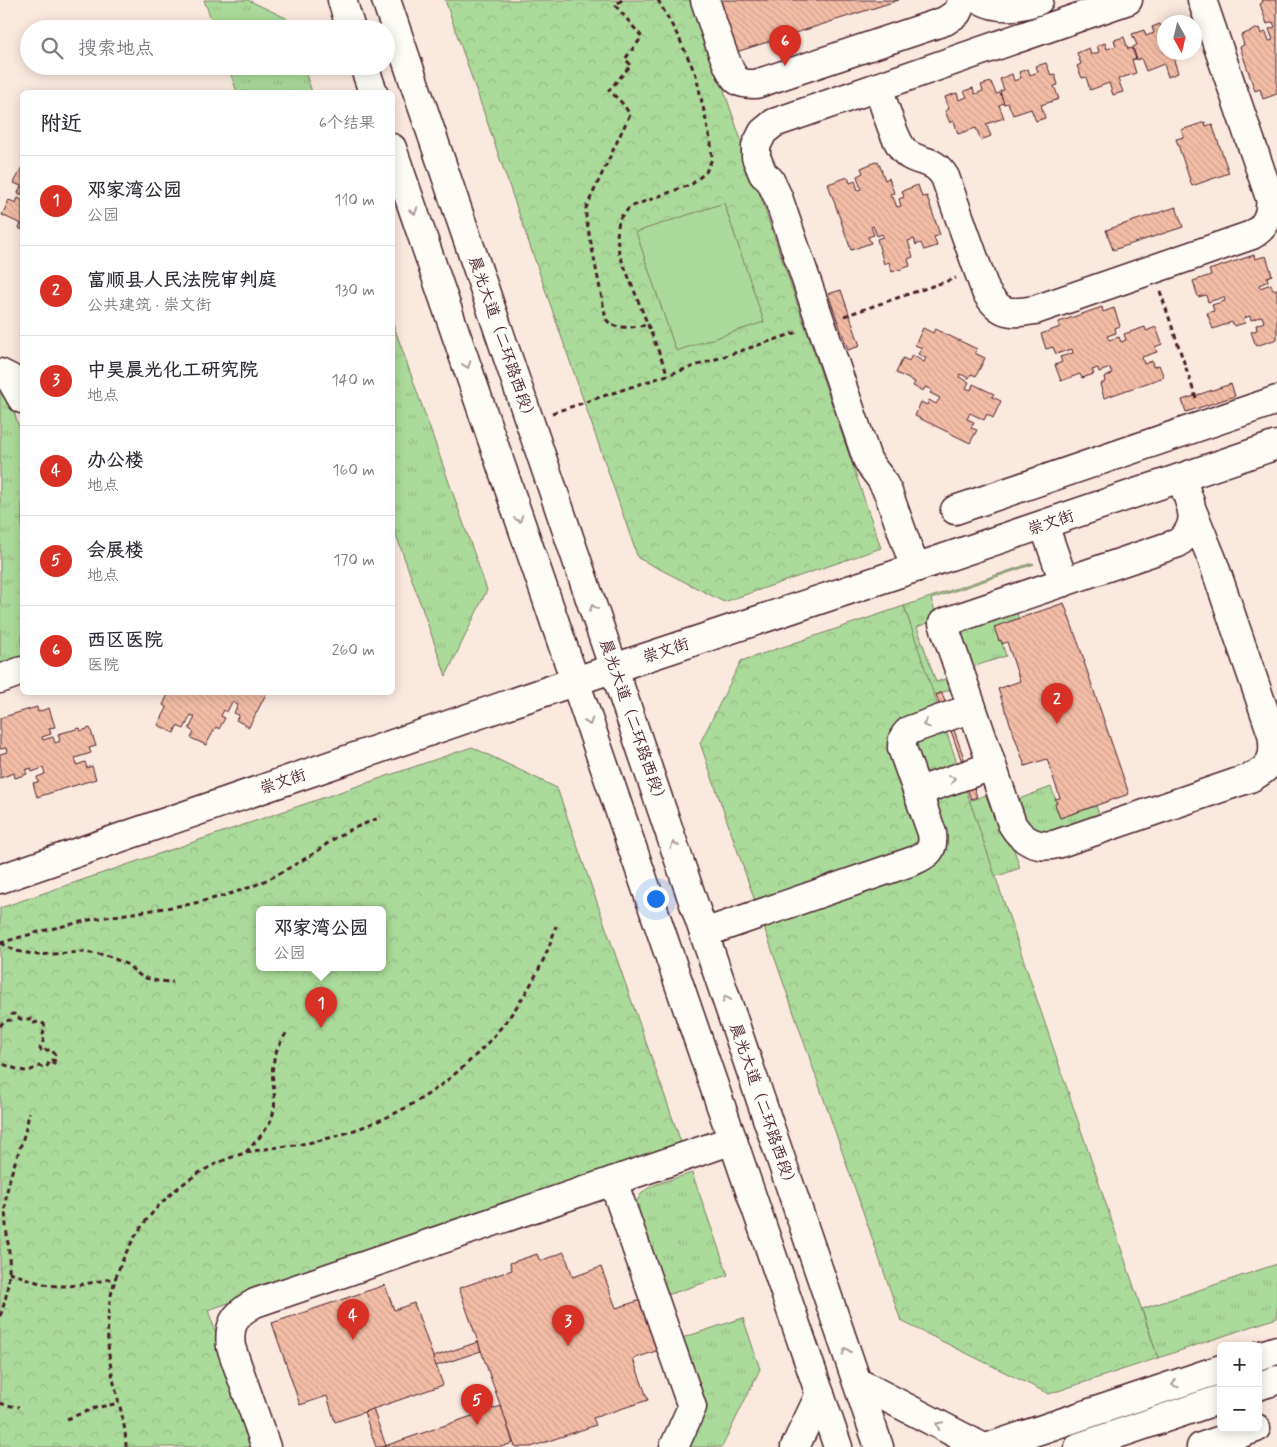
<!DOCTYPE html>
<html lang="zh">
<meta charset="utf-8">
<style>
body{margin:0;font-family:Mynerve,"LXGW WenKai TC",sans-serif;background:#f2f2f3;color:#2b2b33}
.controls{position:absolute;right:15px;bottom:15px;display:grid;overflow:hidden;border-radius:8px;box-shadow:0 2px 12px #0003}
.controls button{width:45px;height:45px;display:grid;place-items:center;padding:0;border:0;border-bottom:1px solid #e1e1e2;background:#fff;color:#2b2b33;font:25px sans-serif}
.compass{position:absolute;left:1157px;top:15px;width:45px;height:45px;border-radius:50%;background:#fff;box-shadow:0 2px 12px #0003;rotate:172deg}
.you{position:absolute;left:655px;top:898px;width:18px;height:18px;margin:-12px;border:4px solid #fff;border-radius:50%;background:#1a73e8;box-shadow:0 0 0 8px #1a73e833}
.badge{display:grid;place-items:center;width:32px;height:32px;border-radius:50%;background:#d93025;color:#fff;font-size:16px;font-weight:700}
.pin{position:absolute;translate:-50% -41px;filter:drop-shadow(0 1px 2px #0008)}
.pin::after{content:'';position:absolute;top:26px;width:18px;height:15px;background:inherit;clip-path:polygon(0 0,100% 0,50% 100%)}
.popup{position:absolute;left:256px;top:906px;width:130px;height:65px;box-sizing:border-box;display:grid;place-content:center;border-radius:8px;background:#fff;filter:drop-shadow(0 1px 4px #0005);font-size:16px;white-space:nowrap;color:#7c7c81}
.popup b{font-size:19px;color:#2b2b33}
.popup::after{content:'';position:absolute;left:50%;top:100%;margin-left:-10px;border:10px solid transparent;border-top-color:#fff}
.list{margin:0;padding:0;list-style:none}
h2{display:flex;justify-content:space-between;align-items:center;height:65px;margin:0;padding:0 20px;font-size:21px}
h2 small{font-size:16px;font-weight:400;color:#7c7c81}
.list li{display:grid;grid-template-columns:32px 1fr auto;gap:15px;align-items:center;box-sizing:border-box;height:90px;padding:0 20px;border-top:1px solid #e1e1e2}
.list b{display:block;font-size:19px;white-space:nowrap}
.list p{margin:0;font-size:16px;white-space:nowrap;color:#7c7c81}
.list em{font-size:16px;font-style:normal;color:#7c7c81}
.icon{flex:none;width:28px;height:28px;fill:none;stroke:currentColor;stroke-width:2;stroke-linecap:round;stroke-linejoin:round}
.map{position:relative;flex:none;width:1277px;height:1447px;overflow:hidden}
.search{position:absolute;background:#fff;box-shadow:0 2px 12px #0003;left:20px;top:20px;width:375px;height:55px;display:flex;align-items:center;gap:12px;box-sizing:border-box;padding:0 18px;border-radius:28px;color:#7c7c81;font-size:19px}
.panel{position:absolute;background:#fff;box-shadow:0 2px 12px #0003;left:20px;top:90px;width:375px;height:605px;border-radius:8px}
.map>svg:first-child{display:block}
</style>
<div class="map">
<svg width="1277" height="1447" viewBox="0 0 1277 1447">
<defs>
<pattern id="grass-tufts" width="24" height="20" patternUnits="userSpaceOnUse" patternTransform="scale(1.25)"><rect width="24" height="20" fill="#abdb9a"/><path d="M3 7l-1-3M5 7V3M7 7l1-3M15 17l-1-3M17 17v-4M19 17l1-3" fill="none" stroke="#95bc85"/></pattern>
<pattern id="forest-crowns" width="20" height="18" patternUnits="userSpaceOnUse" patternTransform="scale(1.25)"><rect width="20" height="18" fill="#abdb9a"/><path d="M2 6a3 3 0 1 1 6 0M12 15a3 3 0 1 1 6 0" fill="none" stroke="#95bc85"/></pattern>
<pattern id="building-back-hatch" width="6" height="6" patternUnits="userSpaceOnUse" patternTransform="scale(1.25)"><rect width="6" height="6" fill="#f3bda6"/><path d="M-1 5l2 2M0 0l6 6M5-1l2 2" fill="none" stroke="#d2a28f"/></pattern>
</defs>
<rect width="100%" height="100%" fill="#fae9df"/>
<filter id="ink" filterUnits="userSpaceOnUse"><feTurbulence type="fractalNoise" baseFrequency=".02" numOctaves="2"/><feDisplacementMap in="SourceGraphic" scale="10" xChannelSelector="R" yChannelSelector="G"/><feConvolveMatrix kernelMatrix="1 2 1 2 8 2 1 2 1" color-interpolation-filters="sRGB"/></filter>
<g filter="url(#ink)">
<g fill="url(#grass-tufts)" stroke="#7a7d62">
<path d="M204,0H248L286,18L290,29H215Z"/>
<path d="M228,66H303L312,92H237Z"/>
<path d="M392,321L487,590L446,676L393,526Z"/>
<path d="M0,390L10,400L22,436V658L0,666Z"/>
<path d="M1032,563L1034,564L931,599L937,618L936,620L917,627L936,682L955,676L953,687L950,690L933,695L904,606Z"/>
<path d="M1014,605L1019,619L994,627L999,640H1001L1006,656L972,667L961,637L966,626Z"/>
<path d="M1051,787L1057,803L1055,804L1060,818L1096,806L1102,822L1030,835L1016,801L1019,799Z"/>
<path d="M986,795H990L998,802L1020,868L995,877L969,801Z"/>
<path d="M692,1173L728,1275L664,1296L634,1210C636,1204 638,1197 643,1192C651,1184 680,1177 692,1173Z"/>
<path d="M1277,1264V1318L1158,1358L1142,1309Z"/>
<path d="M743,1318L760,1369L722,1447H686L679,1339Z"/>
</g>
<g fill="url(#forest-crowns)" stroke="#7a7d62" fill-rule="evenodd">
<path d="M445,0H693L881,548L724,602L638,558Z"/>
<path d="M904,606L1158,1358L1049,1394L901,1321L700,743L741,661Z"/>
<path d="M472,747L557,788L683,1148L208,1310L256,1447H0V908ZM260,909H382V967H260Z"/>
</g>
<path fill="#abdb9a" stroke="#7a7d62" d="M724,203L764,322L676,351L636,232Z"/>
<g fill="url(#building-back-hatch)" stroke="#4a1f2b">
<path d="M716,0H899L733,53Z"/>
<path d="M1262,0H1277V94L1263,99L1260,89L1255,91L1240,47L1244,45L1241,35L1259,28L1261,34L1266,32L1269,41L1273,40L1269,29L1275,27L1273,22L1267,24L1260,4L1263,2Z"/>
<path d="M1160,24L1163,30H1164V52H1191V54L1174,60L1178,73L1168,77L1164,64L1146,71L1141,58L1137,60L1133,47L1137,45L1132,34L1144,30L1146,36L1154,33L1152,27Z"/>
<path d="M1124,37L1128,49L1132,48L1136,59L1132,60L1136,73L1118,79L1123,92L1113,95L1109,83L1090,90L1086,77L1082,78L1077,66L1081,64L1077,53L1089,48L1091,55L1099,52L1097,46L1105,43L1107,49L1116,46L1114,40Z"/>
<path d="M1046,63L1051,75L1055,74L1058,85L1054,86L1059,99L1041,105L1045,118L1036,121L1031,109L1013,115L1008,103L1004,104L1000,91L1004,90L1000,79L1012,74L1014,81L1021,78L1019,72L1028,69L1030,75L1038,72L1036,66Z"/>
<path d="M991,82L996,94L1000,93L1004,103L999,105L1004,118L986,124L991,136L981,140L976,128L958,134L954,121L950,123L945,111L949,109L945,97L957,93L959,100L967,97L964,91L973,88L975,94L983,91L981,85Z"/>
<path d="M1205,122L1206,126L1212,124L1229,173L1192,186L1176,139L1184,137L1181,130Z"/>
<path d="M878,161L885,180L889,178L894,193L890,194L891,198L893,197L897,207L901,206L899,199L904,197L902,191L918,185L922,197L927,196L940,235L934,237L937,246L924,250L921,243L916,245L914,239L908,241L913,257L908,259L910,266L892,272L889,262L884,264L877,239L883,237L882,234L877,236L873,226L871,227L874,235L868,237L871,243L851,250L828,184L848,177L850,183L855,181L858,190L861,189L857,176L863,173L861,168Z"/>
<path d="M22,167V195L18,193L21,186L14,183Z"/>
<path d="M18,198L22,200V230L19,228L21,224L2,215L9,200L16,203Z"/>
<path d="M1176,207L1183,227L1113,250L1106,230Z"/>
<path d="M1254,255L1255,259L1266,256L1272,275L1267,277L1268,281L1259,285L1260,288L1271,284L1273,290L1277,289V339L1256,346L1251,332L1257,330L1256,325L1264,322L1262,316L1251,320L1250,316L1244,318L1245,323L1234,326L1232,322L1213,329L1207,313L1214,311L1212,305L1225,301L1224,297L1208,302L1206,295L1198,297L1193,281L1211,275L1209,270Z"/>
<path d="M841,290L860,346L848,350L828,294Z"/>
<path d="M1102,307L1103,312L1114,308L1120,326L1115,328L1116,333L1107,336L1109,340L1119,337L1121,342L1126,340L1124,334L1145,327L1146,331L1156,327L1162,344L1155,347L1157,352L1142,357L1144,364L1152,361L1153,367L1159,365L1164,377L1104,398L1100,384L1105,382L1104,377L1112,374L1110,368L1099,372L1098,368L1092,370L1094,374L1082,378L1080,374L1061,381L1055,365L1062,362L1060,357L1073,353L1072,349L1056,354L1053,347L1046,349L1041,334L1060,327L1059,322Z"/>
<path d="M923,328L933,333L935,329L977,349L975,353L985,358L976,376L971,374L969,378L960,374L959,377L969,382L966,388L971,390L973,384L994,394L992,397L1001,401L993,418L987,414L984,420L970,413L967,419L974,422L971,428L977,430L970,443L915,416L921,402L927,405L929,400L936,404L940,398L930,393L932,390L925,387L923,391L913,386L915,382L896,373L903,358L909,361L912,355L924,362L926,358L918,354L922,348L915,345Z"/>
<path d="M1231,384L1235,396L1186,412L1182,400Z"/>
<path d="M1064,603L1085,662H1084L1129,794L1060,818L1055,804L1057,803L1055,799L1060,798L1047,759L1025,766L998,689L1020,681L1007,642L1002,644L1001,640L999,641L994,627Z"/>
<path d="M169,692H267L249,727L236,720L239,715L234,713L238,705L232,702L227,712L224,710L221,716L225,718L219,729L216,727L206,745L191,738L194,732L189,729L195,717L191,715L184,729L177,726L174,733L158,725L167,708L163,705Z"/>
<path d="M942,693L946,705L940,707L936,695Z"/>
<path d="M37,707L38,712L49,708L55,727L49,728L51,734L42,737L43,740L53,737L55,743L60,741L58,734L80,728L81,731L90,728L96,746L89,748L91,753L75,758L77,765L85,762L87,768L92,766L96,779L37,797L33,783L38,782L37,777L45,774L43,768L32,772L31,768L25,770L27,774L15,778L14,773L0,778V754L7,752L6,748L0,749V718Z"/>
<path d="M954,730L965,761L962,762L951,731Z"/>
<path d="M973,785L977,797L971,799L967,788Z"/>
<path d="M564,1252L573,1277L601,1267L616,1308L641,1300L659,1350L633,1359L648,1400L593,1418L596,1425L531,1447H515L459,1288L512,1270L510,1263L537,1254L540,1261Z"/>
<path d="M385,1285L394,1310L414,1303L443,1385L335,1422L327,1396L300,1405L272,1323Z"/>
<path d="M478,1342L481,1351L436,1366L433,1357Z"/>
<path d="M501,1406L513,1443L501,1447H382Z"/>
<path d="M373,1409L386,1446L382,1447H376L364,1412Z"/>
</g>
<g fill="none" stroke-linecap="round" stroke-linejoin="round">
<defs>
<g id="minor">
<path d="M705,0C711,16 726,71 737,80C742,84 749,84 756,84L945,21L957,13L963,0"/>
<path d="M981,0C1000,10 1020,7 1039,0"/>
<path d="M878,87C884,103 895,147 909,155C924,164 934,159 945,177L986,292C1000,315 1011,314 1035,310L1252,235C1266,227 1272,214 1270,198L1202,0"/>
<path d="M0,373L10,378L22,399"/>
<path d="M1181,478C1190,504 1203,523 1178,543L943,623L1012,824C1022,841 1037,849 1057,844L1250,778C1271,768 1276,758 1272,734L1212,559L1192,510"/>
<path d="M955,510L1277,400"/>
<path d="M1044,525L1064,582"/>
<path d="M915,568L888,492L881,479L871,466L867,459L778,197L770,180L763,174L756,157V146L763,132L774,123L1128,0"/>
<path d="M0,679L22,671"/>
<path d="M922,801V793L928,788L992,766"/>
<path d="M0,879L614,668L915,568L1277,445"/>
<path d="M704,933L913,861C929,854 934,850 932,833L902,748C902,739 903,736 910,730L972,708"/>
<path d="M613,1181L692,1407L674,1447"/>
<path d="M1258,1356L1277,1350"/>
<path d="M266,1447L231,1347C228,1324 235,1314 255,1303L733,1140"/>
<path d="M989,1447L1221,1369"/>
</g>
<g id="highway">
<path d="M342,0L351,29"/>
<path d="M386,0L879,1447"/>
<path d="M364,66L373,92"/>
<path d="M392,148L838,1447"/>
<path d="M857,1382L982,1447"/>
<path d="M1258,1386L1277,1380"/>
<path d="M795,1447L820,1394"/>
<path d="M1079,1447L1221,1399"/>
<path d="M1201,1447L1256,1428"/>
</g>
</defs>
<use href="#minor" stroke="#4a1f2b" stroke-width="31"/>
<use href="#highway" stroke="#4a1f2b" stroke-width="31"/>
<g stroke="#4a1f2b" stroke-width="3" stroke-dasharray="5 4" stroke-linecap="butt">
<path d="M622,0L615,5L642,37L625,59L631,65L609,90L622,103L630,114L586,208V218L606,319C614,332 635,326 649,325"/>
<path d="M658,0L679,38L696,75L711,143L712,159L706,172L692,184L630,207L619,219L617,236L619,253L668,375"/>
<path d="M1160,291L1197,401"/>
<path d="M844,316L956,278"/>
<path d="M552,413L798,332"/>
<path d="M0,943L42,931L94,919L191,904L223,896L251,887L275,876L315,853L332,840L352,829L381,817"/>
<path d="M1,943L16,951L38,955L82,952L106,955L126,964L142,977L157,981L173,982"/>
<path d="M0,1026L4,1021L11,1020L12,1014H14L16,1017L21,1019H31L32,1022L34,1023L38,1022L44,1024L45,1027L43,1034L45,1036L40,1049L43,1052L46,1050H52L55,1055L52,1060L57,1061V1062L54,1064L49,1061L48,1065L46,1067H42L40,1066C35,1067 33,1070 28,1071C22,1072 6,1065 0,1063"/>
<path d="M246,1152C256,1141 269,1129 273,1114C278,1096 269,1078 274,1060C276,1050 281,1041 287,1032"/>
<path d="M9,1272C25,1278 41,1285 58,1286C77,1287 97,1281 116,1278"/>
<path d="M0,1316C8,1296 10,1274 9,1252C7,1234 4,1216 6,1198C10,1167 25,1143 29,1112"/>
<path d="M0,1403L6,1405L19,1407"/>
<path d="M67,1419L95,1408L119,1403"/>
<path d="M126,1447C126,1425 119,1404 114,1383C107,1352 105,1322 112,1291C128,1226 180,1171 245,1153C264,1148 284,1147 302,1144C326,1140 351,1132 373,1123C456,1091 531,1011 556,926"/>
</g>
<use href="#minor" stroke="#fdfcf7" stroke-width="28"/>
<use href="#highway" stroke="#fdfcf7" stroke-width="28"/>
</g>
<defs><path id="oneway-chevron" d="M-2-3.5L2.5 0L-2 3.5" fill="none" stroke-width="1.6" stroke-linecap="round" stroke-linejoin="round" transform="scale(1.25)"/></defs>
<g stroke="#ac999b">
<use href="#oneway-chevron" transform="translate(414 211) rotate(71)"/>
<use href="#oneway-chevron" transform="translate(467 365) rotate(71)"/>
<use href="#oneway-chevron" transform="translate(519 519) rotate(71)"/>
<use href="#oneway-chevron" transform="translate(593 608) rotate(-109)"/>
<use href="#oneway-chevron" transform="translate(589 722) rotate(71)"/>
<use href="#oneway-chevron" transform="translate(926 724) rotate(161)"/>
<use href="#oneway-chevron" transform="translate(952 779) rotate(-19)"/>
<use href="#oneway-chevron" transform="translate(674 845) rotate(-109)"/>
<use href="#oneway-chevron" transform="translate(726 999) rotate(-109)"/>
<use href="#oneway-chevron" transform="translate(846 1351) rotate(-109)"/>
<use href="#oneway-chevron" transform="translate(1175 1384) rotate(161)"/>
<use href="#oneway-chevron" transform="translate(939 1425) rotate(-153)"/>
</g>
</g>
<g text-anchor="middle" dominant-baseline="central" stroke-width="5" stroke-linejoin="round" paint-order="stroke">
<g font-size="16" fill="#4a1f2b" stroke="#fdfcf7">
<text transform="translate(502 340) rotate(71)">晨光大道（二环路西段）</text>
<text transform="translate(1051 523) rotate(-19)">崇文街</text>
<text transform="translate(666 651) rotate(-18)">崇文街</text>
<text transform="translate(633 723) rotate(71)">晨光大道（二环路西段）</text>
<text transform="translate(283 782) rotate(-19)">崇文街</text>
<text transform="translate(763 1107) rotate(71)">晨光大道（二环路西段）</text>
</g>
</g>
</svg>
<div class="controls">
<button>+</button>
<button>−</button>
</div>
<svg class="compass" viewBox="-18 -18 36 36"><path d="M0-13l5 13h-10z" fill="#e53935"/><path d="M0 13l5-13h-10z" fill="#7c7c81"/></svg>
<div class="you"></div>
<div class="pin badge" style="left:321px;top:1028px">1</div>
<div class="popup"><b>邓家湾公园</b>公园</div>
<div class="pin badge" style="left:1057px;top:724px">2</div>
<div class="pin badge" style="left:568px;top:1346px">3</div>
<div class="pin badge" style="left:353px;top:1340px">4</div>
<div class="pin badge" style="left:477px;top:1425px">5</div>
<div class="pin badge" style="left:785px;top:66px">6</div>
<div class="search"><svg class="icon" aria-label="search" viewBox="0 0 24 24"><circle cx="10" cy="10" r="6"/><path d="M15 15l6 6"/></svg>搜索地点</div>
<section class="panel">
<h2>附近<small>6个结果</small></h2>
<ul class="list">
<li><span class="badge">1</span><div><b>邓家湾公园</b><p>公园</p></div><em>110 m</em></li>
<li><span class="badge">2</span><div><b>富顺县人民法院审判庭</b><p>公共建筑 · 崇文街</p></div><em>130 m</em></li>
<li><span class="badge">3</span><div><b>中昊晨光化工研究院</b><p>地点</p></div><em>140 m</em></li>
<li><span class="badge">4</span><div><b>办公楼</b><p>地点</p></div><em>160 m</em></li>
<li><span class="badge">5</span><div><b>会展楼</b><p>地点</p></div><em>170 m</em></li>
<li><span class="badge">6</span><div><b>西区医院</b><p>医院</p></div><em>260 m</em></li>
</ul>
</section>
</div>
